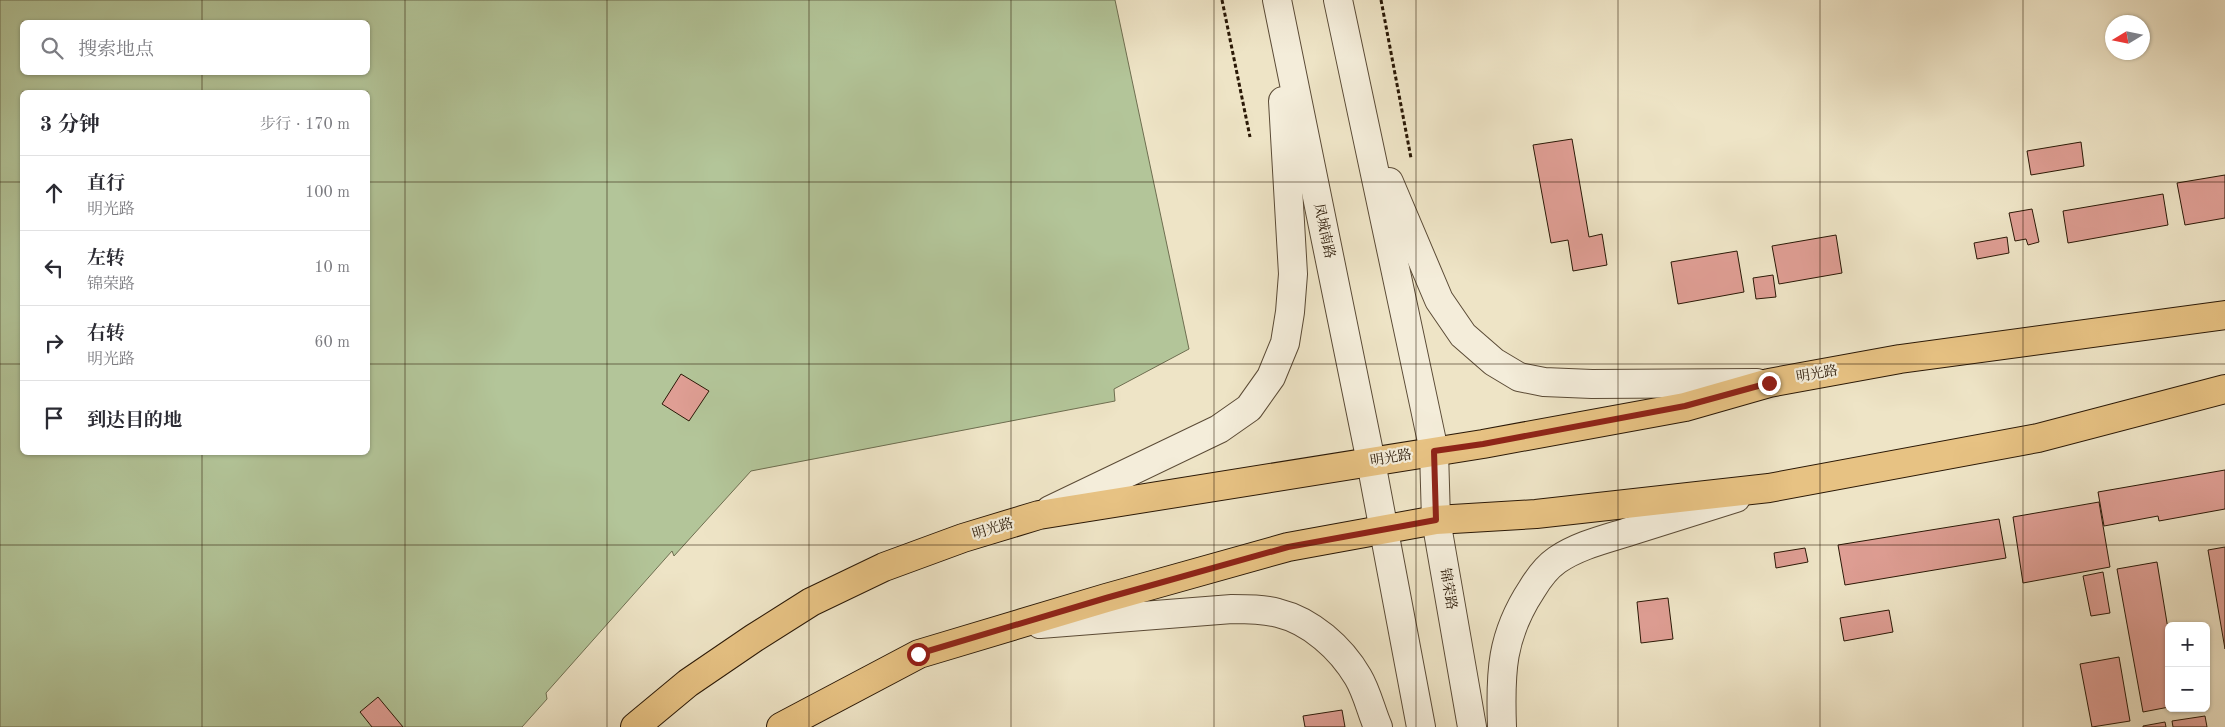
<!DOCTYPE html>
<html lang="zh">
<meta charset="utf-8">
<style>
body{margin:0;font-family:"Old Standard TT","Noto Serif SC",serif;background:#f7f7f7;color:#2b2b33}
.controls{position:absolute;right:15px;bottom:15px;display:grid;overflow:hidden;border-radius:8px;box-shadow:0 1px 4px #0004}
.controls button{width:45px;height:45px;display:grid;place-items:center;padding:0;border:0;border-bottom:1px solid #e1e1e2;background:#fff;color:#2b2b33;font:25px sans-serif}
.compass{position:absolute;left:2105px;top:15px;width:45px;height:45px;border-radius:50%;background:#fff;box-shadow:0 1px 4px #0004;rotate:260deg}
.stop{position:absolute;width:15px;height:15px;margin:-11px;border:4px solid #8f2418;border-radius:50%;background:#fff}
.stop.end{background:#8f2418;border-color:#fff;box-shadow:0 1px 5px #0008}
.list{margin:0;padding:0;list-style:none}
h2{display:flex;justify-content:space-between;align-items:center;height:65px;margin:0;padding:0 20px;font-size:21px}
h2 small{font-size:16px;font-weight:400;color:#7c7c81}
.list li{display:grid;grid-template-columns:32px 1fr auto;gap:15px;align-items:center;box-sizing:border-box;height:75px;padding:0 20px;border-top:1px solid #e1e1e2}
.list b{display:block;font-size:19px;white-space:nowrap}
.list p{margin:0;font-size:16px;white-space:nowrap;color:#7c7c81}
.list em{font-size:16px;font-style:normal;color:#7c7c81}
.icon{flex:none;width:28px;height:28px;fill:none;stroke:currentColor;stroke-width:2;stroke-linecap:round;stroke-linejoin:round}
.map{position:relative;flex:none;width:2225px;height:727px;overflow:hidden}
.search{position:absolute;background:#fff;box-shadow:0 1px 4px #0004;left:20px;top:20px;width:350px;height:55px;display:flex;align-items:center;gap:12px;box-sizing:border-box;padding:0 18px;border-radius:8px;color:#7c7c81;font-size:19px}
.panel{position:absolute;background:#fff;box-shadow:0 1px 4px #0004;left:20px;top:90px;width:350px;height:365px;border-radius:8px}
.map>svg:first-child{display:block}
</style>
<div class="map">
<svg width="2225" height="727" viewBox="0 0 2225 727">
<rect width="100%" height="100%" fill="#eee4c6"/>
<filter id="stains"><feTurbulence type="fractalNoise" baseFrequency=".004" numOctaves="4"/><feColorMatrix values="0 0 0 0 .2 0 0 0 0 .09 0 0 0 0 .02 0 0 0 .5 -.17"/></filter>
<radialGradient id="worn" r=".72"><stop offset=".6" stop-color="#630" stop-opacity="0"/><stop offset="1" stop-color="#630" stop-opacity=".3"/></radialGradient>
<path fill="#b3c599" stroke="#6e6e50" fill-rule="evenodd" d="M0,0H1115L1189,349L1114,389L1115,401L751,471L674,556L672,551L546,693L547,699L522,727H0ZM22,22H368V72H22ZM22,92H368V452H22Z"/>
<g fill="#df9e94" stroke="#2a1806">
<path d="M1572,139L1589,237L1602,234L1607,265L1573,271L1568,240L1551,243L1533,145Z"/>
<path d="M2081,142L2084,166L2031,175L2027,151Z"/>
<path d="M2225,175V218L2185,225L2177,183Z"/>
<path d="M2163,194L2168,225L2068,243L2063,211Z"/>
<path d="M2032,209L2039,242L2028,245L2026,239L2015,241L2009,213Z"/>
<path d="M1836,235L1842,273L1779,284L1772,246Z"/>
<path d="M2007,237L2009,253L1977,259L1974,243Z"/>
<path d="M1737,251L1744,292L1678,304L1671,262Z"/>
<path d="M1773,275L1776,297L1756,299L1753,278Z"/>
<path d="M681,374L709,391L689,421L662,404Z"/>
<path d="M2225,470V509L2159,521L2158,516L2104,526L2098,492Z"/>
<path d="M2099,502L2110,567L2023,583L2013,517Z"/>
<path d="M1999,519L2006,558L1845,585L1838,545Z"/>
<path d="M2225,547V649L2208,550Z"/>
<path d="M1805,548L1808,562L1776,568L1774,553Z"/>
<path d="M2157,562L2169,635V707L2143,712L2117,569Z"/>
<path d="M2103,572L2110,613L2091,616L2083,576Z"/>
<path d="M1668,598L1673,639L1641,643L1637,602Z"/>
<path d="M1889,610L1893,632L1844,641L1840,618Z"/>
<path d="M2119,657L2130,721L2092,727L2080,664Z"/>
<path d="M378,697L403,727H372L360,712Z"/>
<path d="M1342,710L1345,727H1305L1303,716Z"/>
<path d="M2205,716L2207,727H2173L2172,721Z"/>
<path d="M2165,722L2166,727H2143V726Z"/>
</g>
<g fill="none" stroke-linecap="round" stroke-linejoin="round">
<defs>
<g id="minor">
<path d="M1277,0L1371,462L1421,727"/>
<path d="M1338,0L1434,451L1436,520L1472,727"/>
<path d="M1389,182L1439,300L1463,335L1494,362L1519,377L1544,382L1592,384L1757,383"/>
<path d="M1050,510L1219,429L1249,408L1271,377L1285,343L1290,312L1293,274L1283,101"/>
<path d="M1040,624L1232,609C1248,609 1263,609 1278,613C1311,621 1341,648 1358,677C1367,692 1371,711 1378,727"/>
<path d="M1502,727C1500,673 1501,636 1532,589C1538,579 1547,567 1557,560C1579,545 1606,539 1631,531C1666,520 1701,509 1736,498"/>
</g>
<g id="major">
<path d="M635,727L688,683L754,638L811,602L884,567L963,538L1039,515L1483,444L1685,407L1769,383L1900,359L2225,315"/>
<path d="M781,727L919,654L1106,598L1288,547L1436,520L1536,514L1769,488L2038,438L2225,389"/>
</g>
</defs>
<use href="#minor" stroke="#5b4b36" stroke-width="30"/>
<use href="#major" stroke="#2a1806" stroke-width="30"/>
<g stroke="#2a1806" stroke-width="3" stroke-dasharray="4 2.5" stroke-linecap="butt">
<path d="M1222,0L1250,137"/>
<path d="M1381,0L1411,158"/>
</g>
<use href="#minor" stroke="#f4edda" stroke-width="28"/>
<use href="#major" stroke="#e7c283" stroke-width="28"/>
</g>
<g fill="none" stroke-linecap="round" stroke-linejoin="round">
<path stroke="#8f2418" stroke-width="6" d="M918,654L1106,598L1288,547L1436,520L1434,451L1483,444L1685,406L1769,383"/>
</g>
<path fill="none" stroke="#2a1806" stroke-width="1" stroke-opacity="0.55" d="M202,0V22M405,0V727M607,0V727M809,0V727M1011,0V727M1214,0V727M1416,0V727M1618,0V727M1820,0V727M2023,0V727M202,72V92M0,182H22M368,182H2225M0,364H22M368,364H2225M202,452V727M0,545H2225"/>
<g text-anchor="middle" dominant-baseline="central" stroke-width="4.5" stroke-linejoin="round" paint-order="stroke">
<g font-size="14" fill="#2a1806" stroke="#f4edda">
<text transform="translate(1324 231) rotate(78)">凤城南路</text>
<text transform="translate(1817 374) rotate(-10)">明光路</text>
<text transform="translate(1391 458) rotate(-10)">明光路</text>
<text transform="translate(993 529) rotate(-17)">明光路</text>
<text transform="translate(1448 589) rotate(80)">锦荣路</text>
</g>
</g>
<rect width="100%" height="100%" filter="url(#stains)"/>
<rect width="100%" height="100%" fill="url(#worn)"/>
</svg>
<div class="controls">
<button>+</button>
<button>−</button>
</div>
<svg class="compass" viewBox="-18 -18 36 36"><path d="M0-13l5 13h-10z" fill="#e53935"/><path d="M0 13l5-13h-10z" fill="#7c7c81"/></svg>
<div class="stop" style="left:918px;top:654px"></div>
<div class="stop end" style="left:1769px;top:383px"></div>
<div class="search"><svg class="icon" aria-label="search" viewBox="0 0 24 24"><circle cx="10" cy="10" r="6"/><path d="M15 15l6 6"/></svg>搜索地点</div>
<section class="panel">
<h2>3 分钟<small>步行 · 170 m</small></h2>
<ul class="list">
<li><svg class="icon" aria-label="ahead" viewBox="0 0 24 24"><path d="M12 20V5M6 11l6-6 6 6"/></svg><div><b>直行</b><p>明光路</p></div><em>100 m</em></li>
<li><svg class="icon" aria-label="left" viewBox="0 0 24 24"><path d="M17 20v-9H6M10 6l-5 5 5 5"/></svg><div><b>左转</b><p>锦荣路</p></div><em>10 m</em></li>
<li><svg class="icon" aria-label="right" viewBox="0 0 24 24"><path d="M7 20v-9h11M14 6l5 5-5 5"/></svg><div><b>右转</b><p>明光路</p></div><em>60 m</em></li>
<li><svg class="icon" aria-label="arrive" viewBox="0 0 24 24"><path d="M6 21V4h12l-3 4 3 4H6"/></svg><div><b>到达目的地</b></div></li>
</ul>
</section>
</div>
